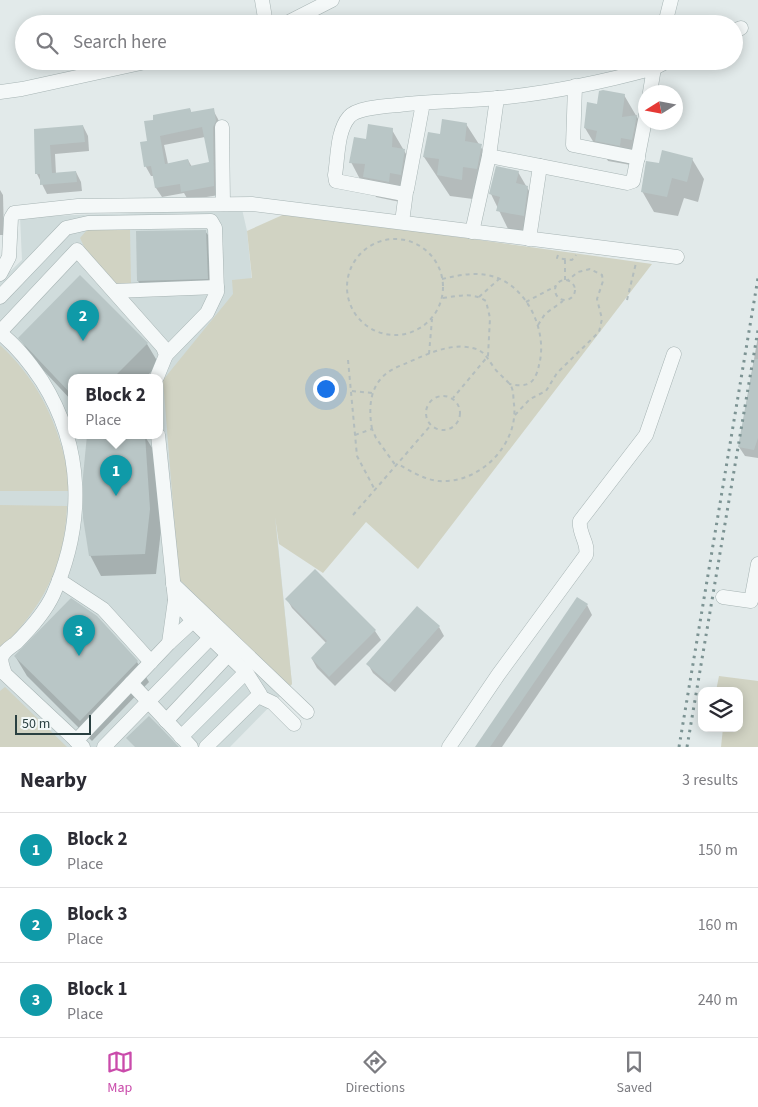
<!DOCTYPE html>
<style>
body{margin:0;font-family:"Source Sans 3",sans-serif;background:#f2f2f3;color:#2b2b33}
.controls{position:absolute;right:15px;bottom:15px;display:grid;overflow:hidden;border-radius:10px;box-shadow:0 2px 12px #0003}
.controls button{width:45px;height:45px;display:grid;place-items:center;padding:0;border:0;border-bottom:1px solid #e1e1e2;background:#fff;color:#2b2b33;font:25px sans-serif}
.compass{position:absolute;left:638px;top:85px;width:45px;height:45px;border-radius:50%;background:#fff;box-shadow:0 2px 12px #0003;rotate:259deg}
.scale{position:absolute;left:15px;bottom:12px;width:76px;box-sizing:border-box;padding-left:5px;border:2px solid #2a4041;border-top:0;font-size:14px;line-height:18px;white-space:nowrap;color:#2a4041;-webkit-text-stroke:4px #f1f7f7;paint-order:stroke}
.you{position:absolute;left:325px;top:388px;width:18px;height:18px;margin:-12px;border:4px solid #fff;border-radius:50%;background:#1a73e8;box-shadow:0 0 0 8px #1a73e833}
.badge{display:grid;place-items:center;width:32px;height:32px;border-radius:50%;background:#ca4bab;color:#fff;font-size:16px;font-weight:700}
.pin{position:absolute;translate:-50% -41px;filter:drop-shadow(0 1px 2px #0008)}
.pin::after{content:'';position:absolute;top:26px;width:18px;height:15px;background:inherit;clip-path:polygon(0 0,100% 0,50% 100%)}
.popup{position:absolute;left:68px;top:374px;width:95px;height:65px;box-sizing:border-box;display:grid;place-content:center;border-radius:10px;background:#fff;filter:drop-shadow(0 1px 4px #0005);font-size:16px;white-space:nowrap;color:#7c7c81}
.popup b{font-size:19px;color:#2b2b33}
.popup::after{content:'';position:absolute;left:50%;top:100%;margin-left:-10px;border:10px solid transparent;border-top-color:#fff}
.list{margin:0;padding:0;list-style:none}
h2{display:flex;justify-content:space-between;align-items:center;height:65px;margin:0;padding:0 20px;font-size:21px}
h2 small{font-size:16px;font-weight:400;color:#7c7c81}
.list li{display:grid;grid-template-columns:32px 1fr auto;gap:15px;align-items:center;box-sizing:border-box;height:75px;padding:0 20px;border-top:1px solid #e1e1e2}
.list b{display:block;font-size:19px;white-space:nowrap}
.list p{margin:0;font-size:16px;white-space:nowrap;color:#7c7c81}
.list em{font-size:16px;font-style:normal;color:#7c7c81}
.icon{flex:none;width:28px;height:28px;fill:none;stroke:currentColor;stroke-width:2;stroke-linecap:round;stroke-linejoin:round}
.map{position:relative;flex:none;width:758px;height:747px;overflow:hidden}
.search{position:absolute;background:#fff;box-shadow:0 2px 12px #0003;left:15px;right:15px;top:15px;height:55px;display:flex;align-items:center;gap:12px;box-sizing:border-box;padding:0 18px;border-radius:28px;color:#7c7c81;font-size:19px}
.sheet{height:290px;background:#fff}
nav{display:flex;justify-content:space-around;align-items:center;box-sizing:border-box;height:70px;border-top:1px solid #e1e1e2;background:#fff;font-size:14px;color:#7c7c81}
nav a{display:grid;justify-items:center;gap:2px}
nav .on{color:#ca4bab}
.map>svg:first-child{display:block}
</style>
<div class="map">
<svg width="758" height="747" viewBox="0 0 758 747">
<rect width="100%" height="100%" fill="#e2eaea"/>
<path fill="#d0dcdc" fill-rule="evenodd" d="M242,209L247,231L292,684L230,747H0V281L22,260L20,217ZM72,377H160V435H72Z"/>
<g fill="#d1d3c3">
<path d="M287,213L652,264L418,569L366,522L323,573L279,544L275,517L292,684L288,688L179,579L163,380L233,294L232,280L252,278L247,231Z"/>
<path d="M130,229L131,283L115,285L88,255L80,238L87,230Z"/>
<path d="M0,345C43,384 63,435 71,491H0Z"/>
<path d="M0,505L67,506C65,567 42,607 0,650Z"/>
<path d="M719,676L758,681V747H721L723,728H739V691H716Z"/>
<path d="M5,687L67,747H0V691Z"/>
</g>
<g fill="#0003" fill-rule="evenodd">
<path d="M624,95L648,136L631,165L608,161L602,149L597,148L585,128L598,105Z"/>
<path d="M190,109L192,114L213,110L218,119L221,131L219,195L188,200L184,193L162,197L156,188L154,176H151L146,167L141,143L149,142ZM205,137L211,163L192,167L188,160L168,164L164,145Z"/>
<path d="M466,124L493,166L488,189L475,187L473,199L450,196L424,157L441,136Z"/>
<path d="M83,126L88,136L89,151L55,154L56,174L76,172L81,182L82,191L47,194L37,174L35,130Z"/>
<path d="M392,130L416,171L400,202L376,197L368,183H362L351,162L367,141Z"/>
<path d="M692,159L704,179L698,202L684,198L678,216L654,212L642,191L660,165Z"/>
<path d="M518,172L539,208L535,236L509,231L491,194Z"/>
<path d="M0,190L3,195L4,235H0Z"/>
<path d="M205,231L208,235L210,283L141,285L138,281L137,232Z"/>
<path d="M80,277L147,344L159,364L146,377H72V401L32,358L20,338Z"/>
<path d="M758,336V458L745,456L739,447Z"/>
<path d="M88,435H144L156,454L161,530L156,574L101,576L90,555L84,476Z"/>
<path d="M315,570L375,631L381,640L335,686L317,668L312,659L327,644L292,608L287,599Z"/>
<path d="M587,605L592,615L502,747H477Z"/>
<path d="M96,617L137,662L149,682L92,741L27,676L15,656Z"/>
<path d="M439,627L444,636L395,692L373,673L368,664Z"/>
</g>
<g fill="#b9c6c6" fill-rule="evenodd">
<path d="M603,90L625,94L622,117L637,115L632,140L621,138L620,146L595,141L597,131L584,128L587,102L597,104L599,91Z"/>
<path d="M190,108L191,112L214,108L216,121L213,127L214,186L181,192L180,184L155,188L151,166L144,167L140,142L147,141L144,121L153,120V115ZM202,127L209,162L190,166L188,159L165,164L160,136Z"/>
<path d="M442,119L467,123L465,141L482,144L477,169L463,167L462,180L437,175L439,159L423,157L428,132L440,134Z"/>
<path d="M368,124L393,128L392,147L405,149L401,175L390,173L389,182L363,177L365,164L349,163L354,137L366,139Z"/>
<path d="M83,125L85,142L50,145L52,173L76,171L77,182L40,185V174H35L34,129Z"/>
<path d="M662,150L693,158L687,182L672,178L667,197L641,192L646,161L659,163Z"/>
<path d="M496,166L519,171L516,183L528,186L524,216L496,211L500,197L489,194Z"/>
<path d="M206,230L208,279L137,281L136,231Z"/>
<path d="M80,275L148,343L114,377H72V395L18,338Z"/>
<path d="M754,359H758V438L754,450L738,447Z"/>
<path d="M87,435H145L150,509L145,554L89,556L83,518V476Z"/>
<path d="M315,569L376,630L329,677L311,658L327,641L285,599Z"/>
<path d="M577,597L588,604L490,747H475Z"/>
<path d="M71,598L97,616L138,661L80,721L14,656Z"/>
<path d="M417,606L440,626L389,684L366,664Z"/>
<path d="M149,716L160,727L179,747H135L126,738Z"/>
</g>
<g fill="none" stroke-linecap="round" stroke-linejoin="round">
<defs>
<g id="minor">
<path d="M262,0L266,24"/>
<path d="M285,24L332,0"/>
<path d="M665,24L671,0"/>
<path d="M734,31L741,28"/>
<path d="M656,61L654,68L668,61"/>
<path d="M575,86L573,145L638,158"/>
<path d="M0,92L22,89L150,61"/>
<path d="M423,103L407,189L404,194L336,181L335,175C338,157 337,131 349,117C358,106 394,106 407,104C438,101 468,101 498,98C551,93 603,82 654,68L650,92"/>
<path d="M222,127L223,204"/>
<path d="M489,156L627,183L633,181L646,115"/>
<path d="M402,222L406,192"/>
<path d="M472,232L489,156L497,98"/>
<path d="M529,239L540,166"/>
<path d="M0,274L9,257L11,218L14,213L78,206L252,204L677,257"/>
<path d="M114,291L217,287"/>
<path d="M0,297L66,228L88,223L211,221L215,228L217,292L207,313L166,355"/>
<path d="M0,332L77,250L163,347L166,355L157,377"/>
<path d="M0,333C17,346 30,363 42,381C84,448 85,523 53,595C45,612 29,630 16,643C12,646 5,650 2,656C0,661 3,668 5,674L83,747"/>
<path d="M158,435L175,600"/>
<path d="M59,580L103,609L151,662"/>
<path d="M173,584L307,712"/>
<path d="M723,597L751,601L758,564"/>
<path d="M169,643L175,600L193,621"/>
<path d="M131,683L191,747"/>
<path d="M258,696L273,703L294,724"/>
<path d="M166,721L228,655"/>
<path d="M181,737L246,672"/>
<path d="M76,741L169,643L193,621L246,672L260,694L206,747"/>
<path d="M104,747L211,637"/>
<path d="M449,747L498,675L586,555C589,543 578,533 580,521L646,435L674,354"/>
</g>
</defs>
<use href="#minor" stroke="#a7b4b4" stroke-width="15"/>
<g stroke="#b3bdbd" stroke-width="2" stroke-dasharray="4 4" stroke-linecap="butt">
<circle cx="395" cy="287" r="48"/>
<path d="M558,255L557,258L572,260L576,255"/>
<path d="M565,260V280"/>
<path d="M442,279C460,275 477,271 495,277C528,288 548,332 539,365C538,370 536,378 531,382C525,387 516,385 509,384"/>
<circle cx="565" cy="290" r="10"/>
<path d="M479,297L499,279"/>
<path d="M443,298C458,296 473,292 486,301L490,318L488,356L453,398"/>
<path d="M627,300L636,263"/>
<path d="M526,302L556,286"/>
<path d="M538,325L545,314L563,301"/>
<path d="M429,354L432,319"/>
<path d="M348,360L357,456L375,490"/>
<path d="M352,391L372,393"/>
<circle cx="443" cy="413" r="17"/>
<path d="M515,415L530,399L546,391L557,373L599,332L602,319L597,299L603,281L602,275L590,269L578,272L568,280"/>
<path d="M372,429C367,400 372,376 402,365C421,357 446,344 467,347C485,349 486,357 495,369C500,375 507,380 511,386C514,391 513,399 514,404C519,444 480,484 439,481C425,480 410,471 398,464"/>
<path d="M355,435L372,429L376,438L396,466"/>
<path d="M353,515L431,425"/>
</g>
<use href="#minor" stroke="#f4f8f8" stroke-width="14"/>
<g stroke="#7c9393" stroke-width="3" stroke-dasharray="2.5 5" stroke-linecap="butt">
<path d="M679,747L758,278"/>
<path d="M687,747L758,330"/>
</g>
</g>
</svg>
<div class="controls">
<button><svg class="icon" aria-label="layers" viewBox="0 0 24 24"><path d="M12 4l9 5-9 5-9-5zM3 14l9 5 9-5"/></svg></button>
</div>
<svg class="compass" viewBox="-18 -18 36 36"><path d="M0-13l5 13h-10z" fill="#e53935"/><path d="M0 13l5-13h-10z" fill="#7c7c81"/></svg>
<div class="scale">50 m</div>
<div class="you"></div>
<div class="pin badge" style="left:116px;top:496px;background:#0f9aa8">1</div>
<div class="popup"><b>Block 2</b>Place</div>
<div class="pin badge" style="left:83px;top:341px;background:#0f9aa8">2</div>
<div class="pin badge" style="left:79px;top:656px;background:#0f9aa8">3</div>
<div class="search"><svg class="icon" aria-label="search" viewBox="0 0 24 24"><circle cx="10" cy="10" r="6"/><path d="M15 15l6 6"/></svg>Search here</div>
</div>
<section class="sheet">
<h2>Nearby<small>3 results</small></h2>
<ul class="list">
<li><span class="badge" style="background:#0f9aa8">1</span><div><b>Block 2</b><p>Place</p></div><em>150 m</em></li>
<li><span class="badge" style="background:#0f9aa8">2</span><div><b>Block 3</b><p>Place</p></div><em>160 m</em></li>
<li><span class="badge" style="background:#0f9aa8">3</span><div><b>Block 1</b><p>Place</p></div><em>240 m</em></li>
</ul>
</section>
<nav>
<a class="on"><svg class="icon" aria-label="map" viewBox="0 0 24 24"><path d="M3 6l6-2 6 2 6-2v14l-6 2-6-2-6 2zM9 4v14M15 6v14"/></svg>Map</a>
<a><svg class="icon" aria-label="directions" viewBox="0 0 24 24"><path d="M12 3l9 9-9 9-9-9zM9 14v-3h6M13 9l2 2-2 2"/></svg>Directions</a>
<a><svg class="icon" aria-label="saved" viewBox="0 0 24 24"><path d="M7 4h10v16l-5-4-5 4z"/></svg>Saved</a>
</nav>
